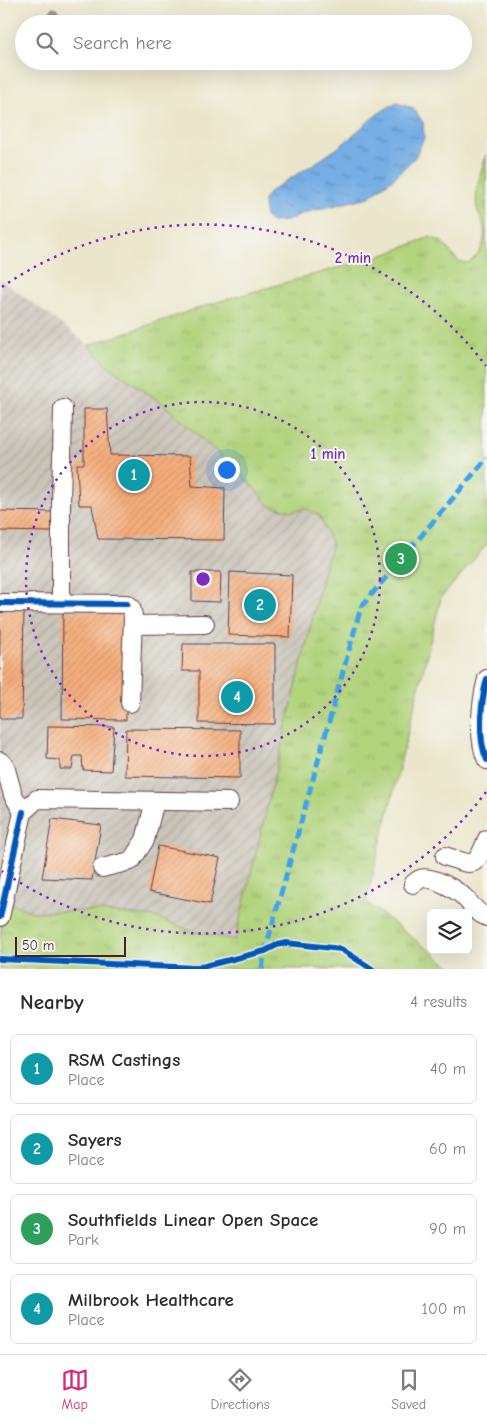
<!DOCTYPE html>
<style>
body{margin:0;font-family:"Comic Neue",sans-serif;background:#f7f7f7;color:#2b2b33}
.controls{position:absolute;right:15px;bottom:15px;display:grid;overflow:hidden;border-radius:8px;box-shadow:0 5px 20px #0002}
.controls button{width:45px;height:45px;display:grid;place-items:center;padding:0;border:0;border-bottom:1px solid #e1e1e2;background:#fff;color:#2b2b33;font:25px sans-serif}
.scale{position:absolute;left:15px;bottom:12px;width:111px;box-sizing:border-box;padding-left:5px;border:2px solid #4a1f2b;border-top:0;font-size:14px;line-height:18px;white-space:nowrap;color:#4a1f2b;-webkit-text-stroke:4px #f6f6f2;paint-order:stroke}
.you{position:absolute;left:226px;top:469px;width:18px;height:18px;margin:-12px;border:4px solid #fff;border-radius:50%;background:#1a73e8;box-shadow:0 0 0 8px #1a73e833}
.badge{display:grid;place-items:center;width:32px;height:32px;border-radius:50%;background:#db2777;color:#fff;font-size:16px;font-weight:700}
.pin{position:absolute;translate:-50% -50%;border:2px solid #fff;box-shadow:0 1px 5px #0006}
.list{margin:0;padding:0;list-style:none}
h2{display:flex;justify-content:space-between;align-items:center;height:65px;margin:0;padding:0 20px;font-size:21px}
h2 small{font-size:16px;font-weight:400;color:#7c7c81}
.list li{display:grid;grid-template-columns:32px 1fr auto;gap:15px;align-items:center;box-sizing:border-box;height:70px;margin:0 10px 10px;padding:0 10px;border:1px solid #e1e1e2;border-radius:8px}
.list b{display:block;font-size:19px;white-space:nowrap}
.list p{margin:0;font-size:16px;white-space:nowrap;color:#7c7c81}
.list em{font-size:16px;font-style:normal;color:#7c7c81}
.icon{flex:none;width:28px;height:28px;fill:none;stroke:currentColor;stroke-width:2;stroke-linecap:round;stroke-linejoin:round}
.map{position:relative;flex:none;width:487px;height:969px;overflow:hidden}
.search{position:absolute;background:#fff;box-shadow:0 5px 20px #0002;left:15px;right:15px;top:15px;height:55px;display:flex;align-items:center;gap:12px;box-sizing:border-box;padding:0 18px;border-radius:28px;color:#7c7c81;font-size:19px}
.sheet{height:385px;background:#fff}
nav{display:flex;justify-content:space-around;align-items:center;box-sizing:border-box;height:70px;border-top:1px solid #e1e1e2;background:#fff;font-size:14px;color:#7c7c81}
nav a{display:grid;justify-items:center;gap:2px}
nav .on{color:#db2777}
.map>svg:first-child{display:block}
</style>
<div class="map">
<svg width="487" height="969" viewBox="0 0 487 969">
<defs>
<pattern id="industrial-furrows" width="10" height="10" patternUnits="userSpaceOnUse" patternTransform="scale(1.25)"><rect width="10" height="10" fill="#c9c3b8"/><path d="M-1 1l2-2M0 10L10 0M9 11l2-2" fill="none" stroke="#aea79e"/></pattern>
<pattern id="grass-tufts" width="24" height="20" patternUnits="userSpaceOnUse" patternTransform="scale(1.25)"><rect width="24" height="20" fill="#b1d37b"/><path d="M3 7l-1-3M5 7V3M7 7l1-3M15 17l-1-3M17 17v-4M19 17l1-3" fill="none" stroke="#9ab56a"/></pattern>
<pattern id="water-ripples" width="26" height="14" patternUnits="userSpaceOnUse" patternTransform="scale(1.25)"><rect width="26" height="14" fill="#74ade4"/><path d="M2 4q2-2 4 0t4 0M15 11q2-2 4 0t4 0" fill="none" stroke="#618cb9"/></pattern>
<pattern id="building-hatch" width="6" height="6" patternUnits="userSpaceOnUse" patternTransform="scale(1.25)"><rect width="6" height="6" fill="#f5ae7c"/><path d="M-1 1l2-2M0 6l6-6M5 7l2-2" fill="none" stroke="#d4956b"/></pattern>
</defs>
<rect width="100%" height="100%" fill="#f6f6f2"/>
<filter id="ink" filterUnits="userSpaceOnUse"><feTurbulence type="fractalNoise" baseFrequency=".02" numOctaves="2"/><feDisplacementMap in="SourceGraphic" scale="10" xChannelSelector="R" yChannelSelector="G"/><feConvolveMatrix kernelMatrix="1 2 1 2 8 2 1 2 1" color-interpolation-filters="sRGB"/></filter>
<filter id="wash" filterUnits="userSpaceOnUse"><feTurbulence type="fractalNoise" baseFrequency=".0096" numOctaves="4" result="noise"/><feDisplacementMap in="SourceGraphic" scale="20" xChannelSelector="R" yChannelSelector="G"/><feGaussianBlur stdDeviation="1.12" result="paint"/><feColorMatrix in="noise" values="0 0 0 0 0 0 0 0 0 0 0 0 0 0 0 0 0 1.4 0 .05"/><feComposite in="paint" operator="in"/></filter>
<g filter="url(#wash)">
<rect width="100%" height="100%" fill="#ebe6cb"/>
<path fill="url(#industrial-furrows)" d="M0,279L89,345L108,366L162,403L243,476L270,506L292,511L306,509L319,515L332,544L323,574L235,940L188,930L156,917L97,911L33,912L4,901L0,942Z"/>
<path fill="url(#grass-tufts)" stroke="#7e7953" d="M486,155L487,544L441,598L366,902L451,967L484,969H366L363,967L356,969H0V942L4,901L33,912L97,911L156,917L188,930L235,940L323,574L332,544L319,515L306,509L292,511L270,506L243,476L162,403L108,366L89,345L217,302L386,254L430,237L442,242L458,261L468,263C482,253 487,241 483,223C482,218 478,214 477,209C474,191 481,172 486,155Z"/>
<path fill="url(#water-ripples)" stroke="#5f6688" d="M397,103L413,108L423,122L424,138L415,157L395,177L369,197L303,213L287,221L272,222L265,217L264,200L271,191C293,176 317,163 339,147C359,132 373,113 397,103Z"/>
<g id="blocks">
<g fill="url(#building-hatch)">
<path d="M84,409H107L110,455L190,456L192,486L225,488L224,540L98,539L92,505H79L77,464H84Z"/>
<path d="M0,511L54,512L53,532L0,531Z"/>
<path d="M192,572H221L220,602L192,601Z"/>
<path d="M230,572L292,575L290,637L228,635Z"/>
<path d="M0,609H24L22,719H0Z"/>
<path d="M63,611H126V720L62,719Z"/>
<path d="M183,644H275V724L199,723V671H182Z"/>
<path d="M48,726L114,727L111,771L83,770L82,756H74L72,769H60V760L47,759Z"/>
<path d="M126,729L240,730V778L125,776Z"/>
<path d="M52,819L101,825L92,880L42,878Z"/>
<path d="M158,846L220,858L210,904L149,892Z"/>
</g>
</g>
</g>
<g filter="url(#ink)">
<use href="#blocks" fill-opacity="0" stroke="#623d43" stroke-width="1"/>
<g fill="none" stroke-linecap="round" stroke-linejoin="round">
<defs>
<g id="minor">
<path d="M0,603L127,604L131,607L133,616L130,703"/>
<path d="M61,603V505L63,408"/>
<path d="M133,625L205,624"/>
<path d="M487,679C481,701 477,739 487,760"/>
<path d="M0,761L5,766L13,795L23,812"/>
<path d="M23,812L37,799L229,802"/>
<path d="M445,856C474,866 475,869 487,839"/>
<path d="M102,868L131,861L145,840L155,801"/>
<path d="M413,884C414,883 419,879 420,879C432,875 459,891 466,899C473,907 478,914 487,917"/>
<path d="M0,917L23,812"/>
</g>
</defs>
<use href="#minor" stroke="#623d43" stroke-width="20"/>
<use href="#minor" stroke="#fff" stroke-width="18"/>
<path stroke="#40a2eb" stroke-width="5" stroke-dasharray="10 5" stroke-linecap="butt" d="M262,969L265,951L361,607L487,458"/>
<defs>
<g id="cycleway">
<path d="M0,603L127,604"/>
<path d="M487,679C481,701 477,739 487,760"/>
<path d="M0,917L23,812"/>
<path d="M0,959L197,968L265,951L277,945L286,943L341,949L372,969"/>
</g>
</defs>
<use href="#cycleway" stroke="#f6f6f2" stroke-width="9"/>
<use href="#cycleway" stroke="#0057b8" stroke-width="6"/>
</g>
<circle fill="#a49680" cx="53" cy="16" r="5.5"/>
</g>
<g fill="none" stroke="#7b2cbf" stroke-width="2.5" stroke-dasharray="2.5 5">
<circle cx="203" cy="579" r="177"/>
<path d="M486 792A354 354 0 0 1 2 871M2 287A354 354 0 0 1 486 366"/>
</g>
<circle cx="203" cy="579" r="8" fill="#7b2cbf" stroke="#f6f6f2" stroke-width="2.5"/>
<g font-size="15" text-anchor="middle" font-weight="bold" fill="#7b2cbf" stroke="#f6f6f2" stroke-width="4" stroke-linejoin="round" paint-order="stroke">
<text x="353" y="263">2 min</text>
<text x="328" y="459">1 min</text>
</g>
</svg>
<div class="controls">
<button><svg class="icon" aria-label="layers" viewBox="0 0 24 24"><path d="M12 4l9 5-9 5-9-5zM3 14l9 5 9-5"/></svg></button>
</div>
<div class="scale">50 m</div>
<div class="you"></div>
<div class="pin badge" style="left:134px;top:475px;background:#0f9aa8">1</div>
<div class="pin badge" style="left:260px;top:605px;background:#0f9aa8">2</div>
<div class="pin badge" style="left:401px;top:559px;background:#2e9e5b">3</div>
<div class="pin badge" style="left:237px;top:697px;background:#0f9aa8">4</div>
<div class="search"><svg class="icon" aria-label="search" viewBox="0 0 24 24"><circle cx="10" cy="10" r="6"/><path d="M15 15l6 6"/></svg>Search here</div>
</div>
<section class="sheet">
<h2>Nearby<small>4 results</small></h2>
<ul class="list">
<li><span class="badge" style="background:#0f9aa8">1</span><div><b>RSM Castings</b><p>Place</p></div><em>40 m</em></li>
<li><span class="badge" style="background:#0f9aa8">2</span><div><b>Sayers</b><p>Place</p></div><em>60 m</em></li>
<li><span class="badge" style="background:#2e9e5b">3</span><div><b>Southfields Linear Open Space</b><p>Park</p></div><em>90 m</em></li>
<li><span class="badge" style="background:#0f9aa8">4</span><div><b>Milbrook Healthcare</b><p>Place</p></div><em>100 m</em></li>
</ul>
</section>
<nav>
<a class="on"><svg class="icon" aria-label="map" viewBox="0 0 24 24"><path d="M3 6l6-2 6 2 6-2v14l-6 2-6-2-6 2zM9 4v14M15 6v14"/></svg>Map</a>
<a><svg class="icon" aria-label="directions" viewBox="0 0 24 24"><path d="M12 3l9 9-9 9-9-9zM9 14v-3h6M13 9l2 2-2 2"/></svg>Directions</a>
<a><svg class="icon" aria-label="saved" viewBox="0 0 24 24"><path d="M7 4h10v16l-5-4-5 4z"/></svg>Saved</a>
</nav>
